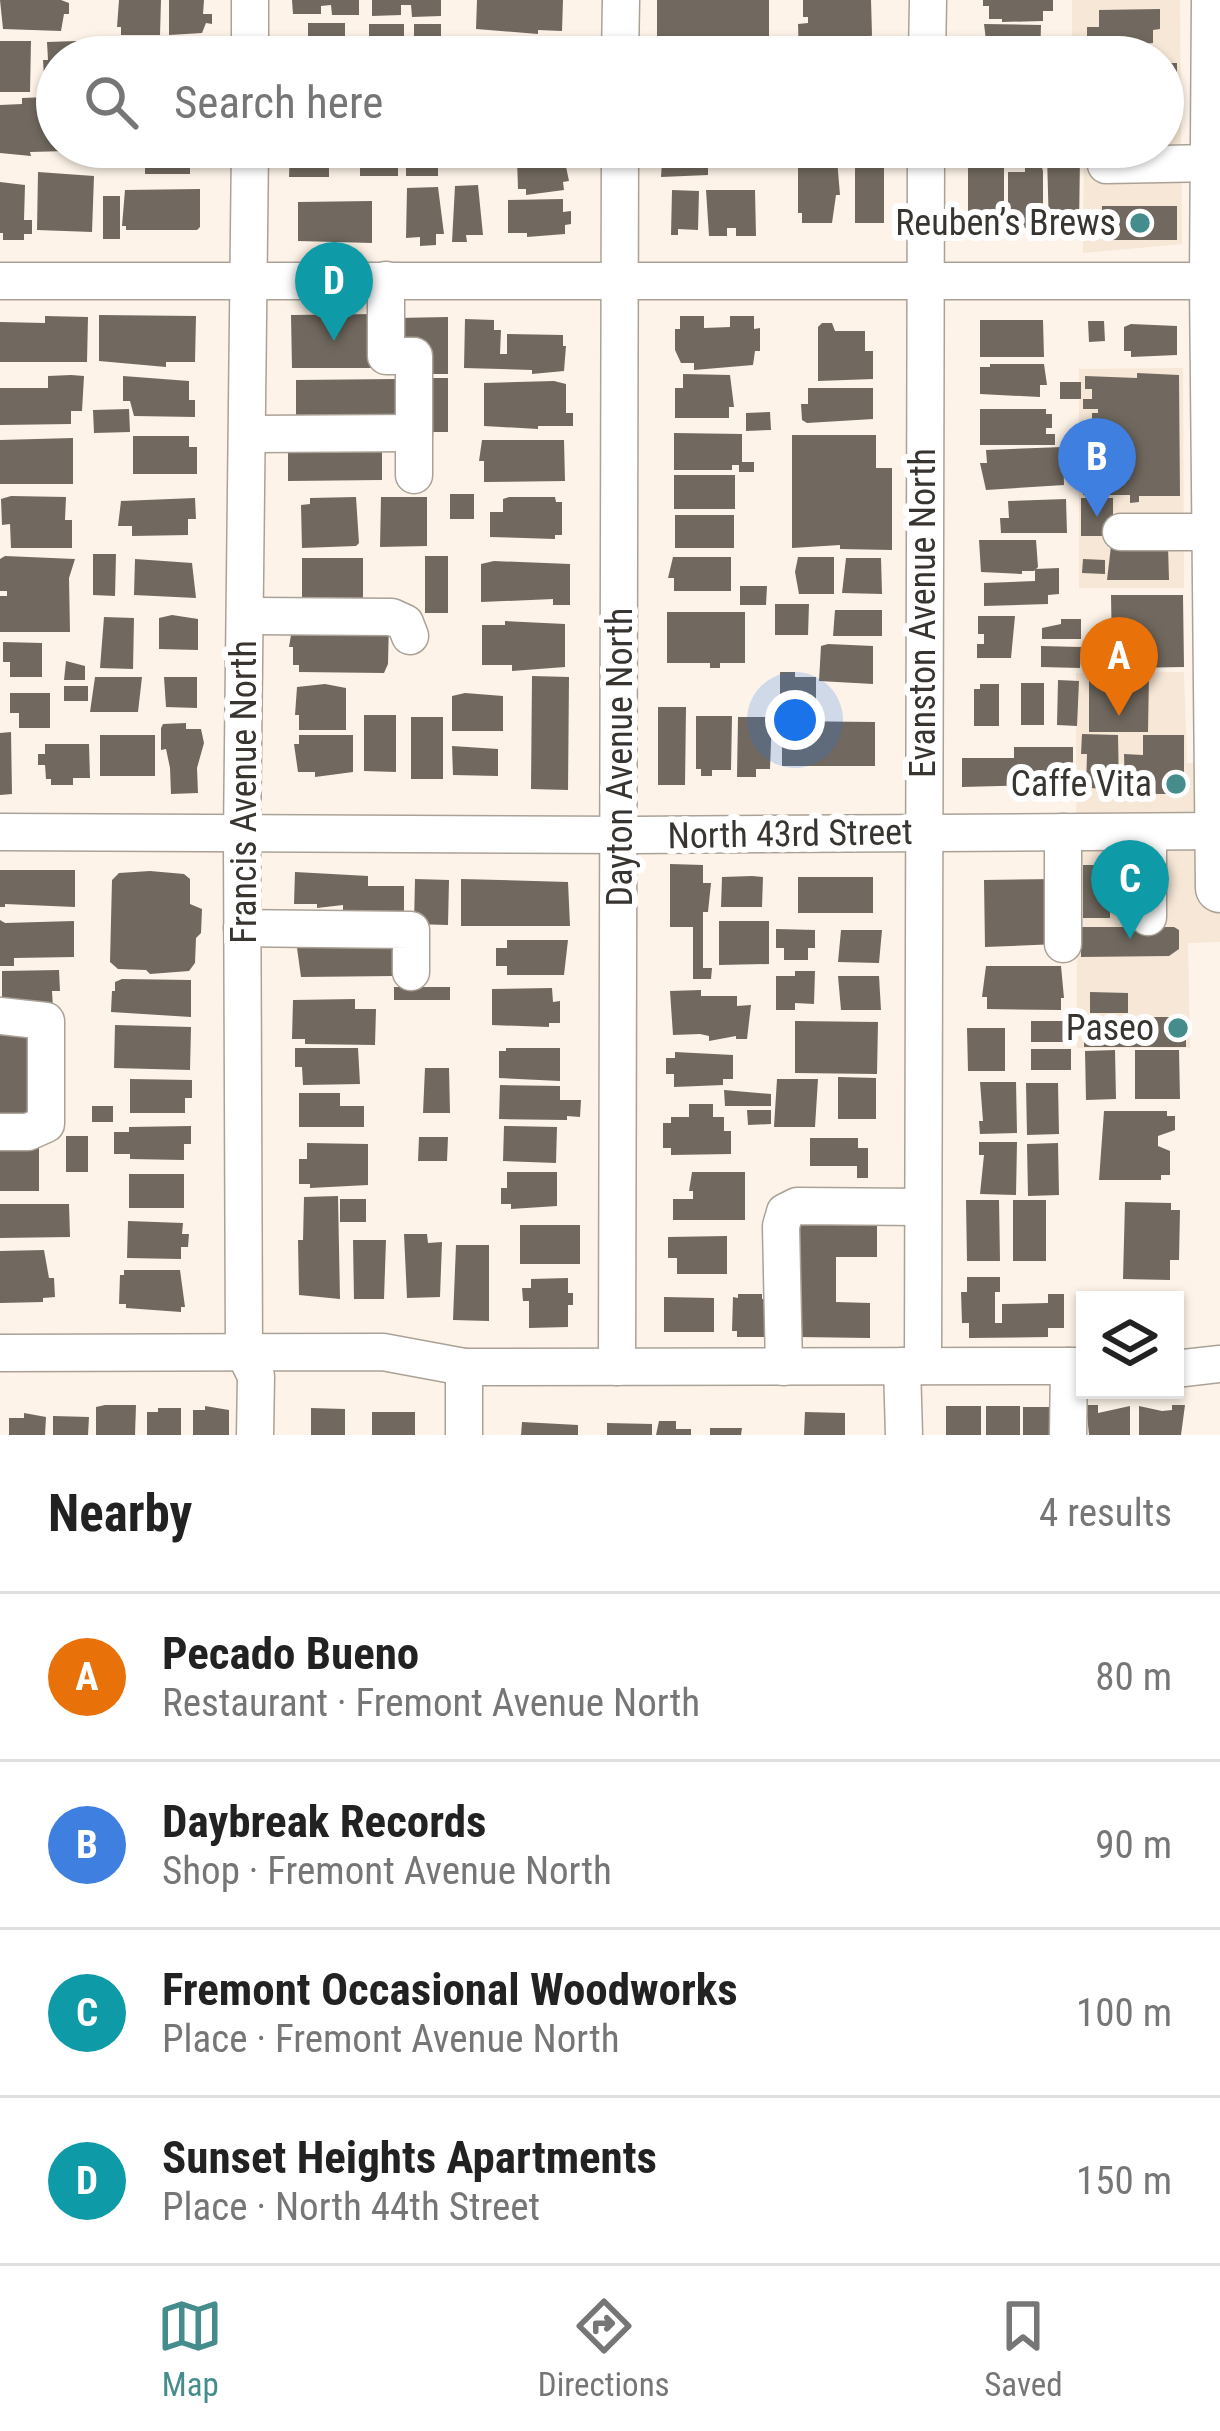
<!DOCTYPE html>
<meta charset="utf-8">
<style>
body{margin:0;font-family:"Roboto Condensed",sans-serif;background:#f2f2f2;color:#222}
.controls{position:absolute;right:36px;bottom:36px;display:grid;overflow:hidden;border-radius:0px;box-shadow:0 3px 9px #0004}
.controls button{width:108px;height:108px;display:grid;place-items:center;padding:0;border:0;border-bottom:3px solid #e0e0e0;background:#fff;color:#222;font:60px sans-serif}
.you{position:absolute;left:795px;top:720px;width:42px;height:42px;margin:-30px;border:9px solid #fff;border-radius:50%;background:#1a73e8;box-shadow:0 0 0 18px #1a73e833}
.badge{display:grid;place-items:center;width:78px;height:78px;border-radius:50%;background:#458d8c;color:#fff;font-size:39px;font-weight:700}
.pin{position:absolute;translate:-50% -99px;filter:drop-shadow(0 3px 6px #0008)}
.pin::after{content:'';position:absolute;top:63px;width:42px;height:36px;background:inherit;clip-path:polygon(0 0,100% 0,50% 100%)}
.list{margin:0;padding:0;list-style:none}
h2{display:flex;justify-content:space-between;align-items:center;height:156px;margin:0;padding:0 48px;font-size:51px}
h2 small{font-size:39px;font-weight:400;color:#767676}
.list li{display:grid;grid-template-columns:78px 1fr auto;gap:36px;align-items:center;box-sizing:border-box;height:168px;padding:0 48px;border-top:3px solid #e0e0e0}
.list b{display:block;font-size:45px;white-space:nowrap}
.list p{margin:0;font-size:39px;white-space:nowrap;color:#767676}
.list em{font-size:39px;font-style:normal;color:#767676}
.icon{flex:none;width:66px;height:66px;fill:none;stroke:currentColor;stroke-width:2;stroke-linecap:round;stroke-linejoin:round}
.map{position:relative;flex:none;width:1220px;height:1435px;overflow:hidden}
.search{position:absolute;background:#fff;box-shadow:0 3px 9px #0004;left:36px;right:36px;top:36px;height:132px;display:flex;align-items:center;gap:30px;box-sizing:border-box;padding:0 42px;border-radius:66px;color:#767676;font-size:45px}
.sheet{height:828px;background:#fff}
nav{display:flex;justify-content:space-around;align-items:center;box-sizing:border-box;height:168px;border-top:3px solid #e0e0e0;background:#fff;font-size:33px;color:#767676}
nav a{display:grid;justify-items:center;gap:6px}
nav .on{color:#458d8c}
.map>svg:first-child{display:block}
</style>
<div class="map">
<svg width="1220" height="1435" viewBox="0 0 1220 1435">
<rect width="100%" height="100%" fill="#fdf3e8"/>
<g fill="#f6e7d6">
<path d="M1072,0H1180L1182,244L1083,253L1084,147H1163V57H1072Z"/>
<path d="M1183,368L1184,588H1079V369Z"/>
<path d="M1184,672L1187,763H1220V942L1188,943L1190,1048H1077L1076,673Z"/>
</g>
<g fill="#71695f">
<path d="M0,0H61L69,3V14H64L61,31L3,29Z"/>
<path d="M119,0H161L160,35H121V27H117Z"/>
<path d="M169,0H204L203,14H212V24L206,23L202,33L169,35Z"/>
<path d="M292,0H359V15H332L331,5L321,6V14H293Z"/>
<path d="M372,0H441V16L412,17L411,5H401V15L372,16Z"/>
<path d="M477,0H563L562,31L538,30V34L476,29Z"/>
<rect x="657" y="0" width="112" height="36"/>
<path d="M803,0H871L872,35L867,43V57H799L798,24L808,23V17H803Z"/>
<path d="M983,0H1053V11H1043V21L1002,22V19H989V6H983Z"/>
<path d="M1160,9V29L1153,30V43L1121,46V43H1087V27H1099V10Z"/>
<rect x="308" y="23" width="37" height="34"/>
<path d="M369,24H404V52L369,51Z"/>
<path d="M414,24H441V38H453V52H414Z"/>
<path d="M984,24L1041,25L1040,57H988Z"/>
<rect x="659" y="39" width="41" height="18"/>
<path d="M480,40H517L518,57H485L480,53Z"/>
<rect x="724" y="40" width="41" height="17"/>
<path d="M0,41H31L30,92H0Z"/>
<path d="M76,41L78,57H57V95L49,96L45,93L43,60H48L47,42Z"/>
<rect x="138" y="49" width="51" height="8"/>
<rect x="1163" y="63" width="14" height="49"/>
<path d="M48,97V103H57V147H67V151L30,152L31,156L0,153V105L22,104V98Z"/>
<path d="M145,147H197V168H190V174H145Z"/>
<rect x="360" y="147" width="38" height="29"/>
<rect x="406" y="147" width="32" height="29"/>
<path d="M663,147L708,151V175L661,177Z"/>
<path d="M722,147H766V159L732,162V155H722Z"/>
<path d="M807,147H836L840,195H836L832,223H802V213H798V158H807Z"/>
<rect x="855" y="147" width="29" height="76"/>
<path d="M290,148H329V177H289Z"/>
<rect x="968" y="151" width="36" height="74"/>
<path d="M1047,156H1080L1079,228H1049Z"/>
<path d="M564,157L569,181L563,182L564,190L526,195V189H518L517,158Z"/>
<path d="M1025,161H1040L1043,171V228H1008V172H1025Z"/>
<path d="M38,172L94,176L92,232L37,230Z"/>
<path d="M0,182L25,185L24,220H32V234H24V240H3V233H0Z"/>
<path d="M478,185L483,235H466L467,242H452L455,186Z"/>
<path d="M438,187L444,234H436V245L420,246V237L406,238L407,188Z"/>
<path d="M200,189V227L197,230H126V226H122L125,190Z"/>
<path d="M672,190L699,191L698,230L678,229V235H671Z"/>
<path d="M706,190H755L756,236H736V228H727V236H709Z"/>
<rect x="103" y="196" width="17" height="43"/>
<path d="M563,199V212L571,211V224L565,225V234L527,237V233H508V200Z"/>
<path d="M372,201V243L298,241V202Z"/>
<rect x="1102" y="206" width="75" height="34"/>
<path d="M376,314V368H292L291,315Z"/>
<path d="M99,315L196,316L195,362H166V367L99,361Z"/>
<path d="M45,316L88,317L87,362H0V322L45,323Z"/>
<path d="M680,316H704V328L730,327V316H754V329L760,328V351H755L753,365L694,370V363H681L675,350V329H680Z"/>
<path d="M448,317V374H427V341L397,340V318Z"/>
<path d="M465,319L494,320V330H501L500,354H507V334L563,335V346H566L564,371L532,374V370L464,368Z"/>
<path d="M980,320H1043L1044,357H980Z"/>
<path d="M1088,321H1104L1105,341L1089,342Z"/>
<path d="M822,323H832L835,331H865V351H873V379L818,381V327Z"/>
<path d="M1131,324L1177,326V355L1131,357V351H1124V327Z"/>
<path d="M990,364H1044L1047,385H1040V397L980,394V367H990Z"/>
<path d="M1137,373L1179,375L1180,496H1139V502L1130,503V495H1083V435H1092V413H1098V409H1083V399H1092V389H1085V376L1137,378Z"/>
<path d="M683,374L730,375L734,407H729V418H675V388H683Z"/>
<path d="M71,375L84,376L82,411H71V424L0,425V388H48V376Z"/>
<path d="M123,376L189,381V400H195V417L134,416L130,401H123Z"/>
<rect x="425" y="378" width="23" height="54"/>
<path d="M396,379V426H296V380Z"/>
<path d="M554,381L566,384V413H573V426H538V429L484,426V383Z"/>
<rect x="1060" y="382" width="21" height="17"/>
<path d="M808,388H873V419L807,423L802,420L801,404H808Z"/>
<path d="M129,409L130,432L94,433L93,410Z"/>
<path d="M980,409H1046V414H1052V428H1046V434H1055V445H980Z"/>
<path d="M770,412L771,430L746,431V413Z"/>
<path d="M674,433L742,434V462H754V472H739V465H732V470H674Z"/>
<path d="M792,435H876V468H892V550L840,549V545L792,548Z"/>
<path d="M133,436H189V447H197V474H133Z"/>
<path d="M73,438V484H0V440Z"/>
<path d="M482,440H564L565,481L484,482V461H479Z"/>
<path d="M382,441V480L288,481V442Z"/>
<path d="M1063,447L1064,485L986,490L980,463H987L986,450Z"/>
<rect x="674" y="475" width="61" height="34"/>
<rect x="450" y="494" width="24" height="25"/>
<path d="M11,496L66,497L65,520H72V548H11L10,524L2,525L1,499Z"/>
<path d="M356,497L359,543L356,546L302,548L301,505L310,504V498Z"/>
<path d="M381,497H427V546L380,547Z"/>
<path d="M509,497H555L556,502H562V535H555V539L490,537V512H503V499Z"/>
<path d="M195,498L196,519H188V535L132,536V526H118L121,501Z"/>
<rect x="1081" y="498" width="32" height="38"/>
<path d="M1066,499L1067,533H1001L1000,518H1009L1008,501Z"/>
<rect x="675" y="515" width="59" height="33"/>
<path d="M979,540H1036L1038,567L1034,571H1022V574L981,572Z"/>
<path d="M1111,546H1168L1169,580H1107Z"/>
<path d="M93,554H116L115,596L93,595Z"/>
<path d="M5,556L75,559L69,578L70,632H0V596H7V591H0V559Z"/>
<rect x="425" y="556" width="23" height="57"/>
<path d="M673,557H731V591H674V578H668Z"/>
<path d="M798,557H834V594H799L795,572Z"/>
<rect x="302" y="558" width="61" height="42"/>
<path d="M846,558H881L882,594L842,593Z"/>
<path d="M135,559L192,563L196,598L134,595Z"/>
<path d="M1083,559L1105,560V574L1082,573Z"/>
<path d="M494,561L570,564V605H553V599L481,602V564Z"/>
<path d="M1059,568V594L1048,595V604L984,606V583L1035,581V569Z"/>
<path d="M740,586H767L766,605H740Z"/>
<path d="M1111,595H1183L1184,667L1128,668V652H1112Z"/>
<path d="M775,604H809L808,635H775Z"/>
<path d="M835,610H882V636H833Z"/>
<path d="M667,612H745V663H720V668H710V663H667Z"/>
<path d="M172,615L198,619V650L159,649V618Z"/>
<path d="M978,616H1015L1011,658H977V644H984V634H978Z"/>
<path d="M104,617L134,618L133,669L100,668Z"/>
<path d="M1061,619H1081V639H1042V628L1061,624Z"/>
<path d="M389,621L388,664L384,673L299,672V665H293V647H289L293,623Z"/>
<path d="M505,621L565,624V667L512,671V665H482V625H505Z"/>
<path d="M3,642L42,643V677H10V662H3Z"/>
<path d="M828,644L873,646V684L819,681L821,646Z"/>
<path d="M1041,646L1081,647L1080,668L1041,667Z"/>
<path d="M66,661L85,666V680H64Z"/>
<path d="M780,672H795V677H816V701H780Z"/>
<path d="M1102,674H1149L1148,732H1089V679H1102Z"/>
<path d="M532,676L569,677L568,790L531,789Z"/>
<path d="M95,677H142L138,712H90Z"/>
<path d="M164,677H197V708L166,707Z"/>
<path d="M1058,680L1079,681L1077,726L1057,725Z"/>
<rect x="1021" y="683" width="23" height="42"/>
<path d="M325,684L346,688V730H299V715H295L297,687Z"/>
<path d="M980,684H999V726H974V689H980Z"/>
<rect x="64" y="686" width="24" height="15"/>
<path d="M10,693H50V728H19V713H10Z"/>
<path d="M465,693L503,696V731H452V696Z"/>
<path d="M658,707H686L685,785H658Z"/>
<path d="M364,715H396V772L364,771Z"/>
<path d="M696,716H732L731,770H712V776H701V769H696Z"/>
<rect x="411" y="717" width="32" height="62"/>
<path d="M738,717H772L770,769H756V777H737Z"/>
<path d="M782,721L875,722V766H782Z"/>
<path d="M186,723V729H201L204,743L197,768L198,793L171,794L170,768L166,749L161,750V728L163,724Z"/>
<path d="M11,732L12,794L0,795V733Z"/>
<path d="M1082,734L1118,735L1119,789L1086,788L1087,754H1081Z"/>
<rect x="100" y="735" width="55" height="41"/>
<path d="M299,735H353V772L315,777V772H298L294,744H299Z"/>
<path d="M1143,735H1184V786L1178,794H1125L1124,754L1143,755Z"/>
<path d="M45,744H89L90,778H73V785H51V779H46L45,765H38V754H45Z"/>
<path d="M452,746L498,749V776L453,775Z"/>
<path d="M1014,747H1073V784L962,787V758H1014Z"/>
<path d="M670,864L703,865V883H711L708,912H703V968H712L711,979H693V927H670Z"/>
<rect x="1083" y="865" width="27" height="53"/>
<path d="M0,870H75V907L5,904V907H0Z"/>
<path d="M150,871L184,874L190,879V904L202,909L201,933L196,938L195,963L189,971L150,974L146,970L118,969L110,962L112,880L119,873Z"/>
<path d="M295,872L368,876V886H404V914L343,925V905L317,908V904H294Z"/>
<path d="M752,876L763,877L762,907H721L722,877Z"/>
<rect x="798" y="877" width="75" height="36"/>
<path d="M415,879L449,880L448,925L414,924Z"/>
<path d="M461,879L568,882L570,926H461Z"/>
<path d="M1057,879L1058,944L985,947L984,880Z"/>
<path d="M0,920L5,923L74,921V957L14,958V966H0Z"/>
<path d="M719,921H769V964L719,965Z"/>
<path d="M1081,927H1174L1179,930V949L1169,956L1081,957Z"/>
<path d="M776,929L815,930V948H808V960H784V948H776Z"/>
<path d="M841,930H882L879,963L838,962Z"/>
<path d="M394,935V976L301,977L297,948H301V936Z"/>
<path d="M507,940H568L564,975H507V966H496V948H507Z"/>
<path d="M986,966H1061L1064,998H1061V1010L987,1009V997H982Z"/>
<path d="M59,970L60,991H52L53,1008L2,1009V971Z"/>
<path d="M795,971H815L814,1004L795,1003V1010H776V976H795Z"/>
<path d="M838,976H879L881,1010H841Z"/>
<path d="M122,979L191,980V1017L111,1012L112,991H115V982Z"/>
<rect x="394" y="987" width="56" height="13"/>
<path d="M552,988L553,1002L560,1001V1023H549V1027L492,1025V989Z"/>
<path d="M701,990V996H737V1006L751,1005L747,1039H736V1036L709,1041V1036L700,1034L673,1035L670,991Z"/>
<path d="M1090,992L1128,993V1013H1090Z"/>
<path d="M355,999V1009H376L375,1045L305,1044V1039H292L293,1000Z"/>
<rect x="1084" y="1017" width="102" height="30"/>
<path d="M795,1021L878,1022L877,1074L795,1073Z"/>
<rect x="1031" y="1021" width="40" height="21"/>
<path d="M115,1025L191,1027L190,1070L114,1068Z"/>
<path d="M0,1028H33L28,1128H0Z"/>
<path d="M967,1028H1005V1071H968Z"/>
<path d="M295,1048H358L360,1084L303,1085L302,1067H295Z"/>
<path d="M506,1048H560V1081L499,1078V1051H506Z"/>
<rect x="1031" y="1049" width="40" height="21"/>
<path d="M1115,1050L1116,1099L1086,1100L1085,1051Z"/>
<path d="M1135,1050H1179L1180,1099H1135Z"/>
<path d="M675,1052L733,1055V1079H723V1085L674,1087V1074H666V1058H675Z"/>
<path d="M425,1068H449L450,1113H423Z"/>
<path d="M838,1077L876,1078V1119H838Z"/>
<path d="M130,1079L192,1080V1098H185V1113H130Z"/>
<path d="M777,1079H818L815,1127H774Z"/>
<path d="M980,1082H1016L1017,1133L980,1134L979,1121H983Z"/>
<path d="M1026,1083H1058L1059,1134L1027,1135Z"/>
<path d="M500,1085L560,1086V1100H581L580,1117L567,1116V1120L499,1119Z"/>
<path d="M724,1090L771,1094V1106H725Z"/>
<path d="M299,1093H340V1106H364V1127H299Z"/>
<path d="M689,1104H713V1117H724V1131H731V1154L671,1155V1148H663V1123H671V1117H689Z"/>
<rect x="92" y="1106" width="21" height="16"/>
<path d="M747,1110H771V1124L748,1125Z"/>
<path d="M1104,1111H1167V1116H1175V1130L1158,1136V1146L1170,1151V1175H1161V1180H1099Z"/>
<path d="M191,1126V1144H184V1160L130,1159V1154H114V1132H129V1127Z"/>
<path d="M504,1126L557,1127L556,1163L503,1161Z"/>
<rect x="66" y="1136" width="22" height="36"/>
<path d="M419,1137H448L447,1161H418Z"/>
<path d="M810,1138H858V1148H868V1178H857V1166H810Z"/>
<path d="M979,1142H1017L1016,1195L980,1194L984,1155H979Z"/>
<rect x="0" y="1143" width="39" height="48"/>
<path d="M307,1143L368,1144V1185L310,1188V1184H299V1159H307Z"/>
<path d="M1058,1143L1059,1195L1028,1196L1027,1144Z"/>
<path d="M507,1172H557V1206L511,1209V1204H501V1188H507Z"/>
<path d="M692,1172H745V1220H673V1199H693V1191H689Z"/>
<rect x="129" y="1174" width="55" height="34"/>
<path d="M338,1196L340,1299L299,1295L298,1240H303L304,1197Z"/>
<rect x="340" y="1199" width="26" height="23"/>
<path d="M966,1200H999L1000,1261H967Z"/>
<rect x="1013" y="1200" width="33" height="61"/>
<path d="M1125,1202L1171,1203V1210H1180L1179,1260H1170V1280L1123,1279Z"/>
<path d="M0,1204H69L70,1237L0,1238Z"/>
<path d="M800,1220L877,1221V1257H836V1302L870,1303V1338L799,1337Z"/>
<path d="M128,1221L183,1223L182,1234H189L188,1247H181V1259L127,1258Z"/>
<rect x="520" y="1225" width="60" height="39"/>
<path d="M404,1234H427L428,1243L442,1242L440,1297L407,1298Z"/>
<path d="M727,1236V1274H677V1258H668V1237Z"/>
<path d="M353,1240H386L384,1299H354Z"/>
<path d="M456,1245H489V1321L453,1320Z"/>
<path d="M44,1250L49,1278H54L55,1297L43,1298V1302L0,1303V1251Z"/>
<path d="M124,1270H180L185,1307H181V1312L126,1308V1304H119L120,1275H124Z"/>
<path d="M967,1277H1000V1292H995V1323H1002V1304L1048,1303V1294H1064V1328H1048V1337L969,1338V1323H962L961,1292H967Z"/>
<path d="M568,1278V1293H573V1305H568V1327L529,1328V1301H523L522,1288H531V1279Z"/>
<path d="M738,1294H762V1299H770V1337H737V1331H732L733,1297L738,1298Z"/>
<path d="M664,1297L714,1298V1332H664Z"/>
<rect x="1175" y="1297" width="8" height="47"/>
<path d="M105,1405H136L135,1435H96V1407Z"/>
<path d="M1086,1405H1098V1413L1130,1406V1435H1089Z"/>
<path d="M1172,1405H1185L1181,1435H1139V1406L1162,1411L1172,1410Z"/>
<path d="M205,1406L229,1410V1435H193V1410H205Z"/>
<rect x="946" y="1406" width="35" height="29"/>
<rect x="986" y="1406" width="34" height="29"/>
<path d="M1023,1407H1055L1057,1435H1023Z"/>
<path d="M158,1408H181V1435H147V1412H158Z"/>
<path d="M311,1408L345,1409V1435H311Z"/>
<rect x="372" y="1412" width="43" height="23"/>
<path d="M805,1412L845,1413V1435H804Z"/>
<path d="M24,1413L46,1417L45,1435H9V1418H24Z"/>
<path d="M53,1416L89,1417L88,1435H53Z"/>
<path d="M659,1421H676V1429H691V1435H656Z"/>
<path d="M522,1422L578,1425V1435H521Z"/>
<path d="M607,1423L652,1424V1435H607Z"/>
<path d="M710,1428H742L741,1435H710Z"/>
</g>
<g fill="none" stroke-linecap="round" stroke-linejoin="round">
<defs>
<g id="minor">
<path d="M250,57V0"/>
<path d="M620,57L621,0"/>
<path d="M927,57L928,0"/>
<path d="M250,147L242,835L244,1352L256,1376L255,1435"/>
<path d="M1106,165L1215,163"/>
<path d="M386,280V356H414V475"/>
<path d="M0,281H1214"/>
<path d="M248,434L414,433"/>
<path d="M1121,532H1217"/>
<path d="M245,616L392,617L405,623L410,636"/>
<path d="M0,832L633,835L1220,831"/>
<path d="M1063,832V944"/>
<path d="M1148,832V917"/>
<path d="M242,928L411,930V972"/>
<path d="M0,1016L46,1021V1124L28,1132H0"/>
<path d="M0,1353L383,1352L464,1367L1085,1366"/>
<path d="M902,1366L904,1435"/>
<path d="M923,1366L926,147"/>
<path d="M617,1367L620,147"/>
<path d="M784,1367L781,1226L785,1212L797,1206L923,1207"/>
<path d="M1175,1369L1220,1364"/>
<path d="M464,1435V1367"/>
<path d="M1068,1435L1069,1366"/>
</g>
<path id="major" d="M1216,0L1214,281L1220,888"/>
</defs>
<use href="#minor" stroke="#aba297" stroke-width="39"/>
<use href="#major" stroke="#aba297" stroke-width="51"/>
<use href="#minor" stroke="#fff" stroke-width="36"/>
<use href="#major" stroke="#fff" stroke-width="48"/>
</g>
<g fill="#458d8c" stroke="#fff" stroke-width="4.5">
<circle cx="1140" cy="223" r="12"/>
<circle cx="1176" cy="784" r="12"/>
<circle cx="1178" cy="1028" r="12"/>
</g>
<g text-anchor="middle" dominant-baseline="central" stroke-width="12" stroke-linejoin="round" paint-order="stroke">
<g font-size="36" fill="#383531" stroke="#fff" text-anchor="end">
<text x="1116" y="223">Reuben’s Brews</text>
<text x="1152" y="784">Caffe Vita</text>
<text x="1154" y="1028">Paseo</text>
</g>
<g font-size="36" fill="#383531" stroke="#fff">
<text transform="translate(923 613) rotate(-90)">Evanston Avenue North</text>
<text transform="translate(620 757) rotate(-90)">Dayton Avenue North</text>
<text transform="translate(244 792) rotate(-90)">Francis Avenue North</text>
<text transform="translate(790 834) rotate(-1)">North 43rd Street</text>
</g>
</g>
</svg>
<div class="controls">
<button><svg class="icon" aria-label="layers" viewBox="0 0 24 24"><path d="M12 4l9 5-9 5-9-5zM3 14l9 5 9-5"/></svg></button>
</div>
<div class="you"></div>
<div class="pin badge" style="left:1119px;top:716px;background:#e8710a">A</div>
<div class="pin badge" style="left:1097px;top:517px;background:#3f7fe0">B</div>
<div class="pin badge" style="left:1130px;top:939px;background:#0f9aa8">C</div>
<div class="pin badge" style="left:334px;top:341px;background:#0f9aa8">D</div>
<div class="search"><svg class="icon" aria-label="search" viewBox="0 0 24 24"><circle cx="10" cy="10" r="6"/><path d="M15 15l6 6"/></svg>Search here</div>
</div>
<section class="sheet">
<h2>Nearby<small>4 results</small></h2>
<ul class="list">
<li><span class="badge" style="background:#e8710a">A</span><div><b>Pecado Bueno</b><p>Restaurant · Fremont Avenue North</p></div><em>80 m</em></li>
<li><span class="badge" style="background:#3f7fe0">B</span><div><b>Daybreak Records</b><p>Shop · Fremont Avenue North</p></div><em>90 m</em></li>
<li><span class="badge" style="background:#0f9aa8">C</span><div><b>Fremont Occasional Woodworks</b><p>Place · Fremont Avenue North</p></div><em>100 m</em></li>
<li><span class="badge" style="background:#0f9aa8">D</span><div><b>Sunset Heights Apartments</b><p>Place · North 44th Street</p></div><em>150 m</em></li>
</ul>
</section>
<nav>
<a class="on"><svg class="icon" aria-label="map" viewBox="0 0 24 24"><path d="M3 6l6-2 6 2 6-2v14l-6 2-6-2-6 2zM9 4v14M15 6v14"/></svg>Map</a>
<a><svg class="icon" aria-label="directions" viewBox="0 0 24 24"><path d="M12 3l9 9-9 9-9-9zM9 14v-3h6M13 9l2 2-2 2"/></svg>Directions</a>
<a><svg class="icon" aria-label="saved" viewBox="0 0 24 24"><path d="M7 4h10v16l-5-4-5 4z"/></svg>Saved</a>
</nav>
